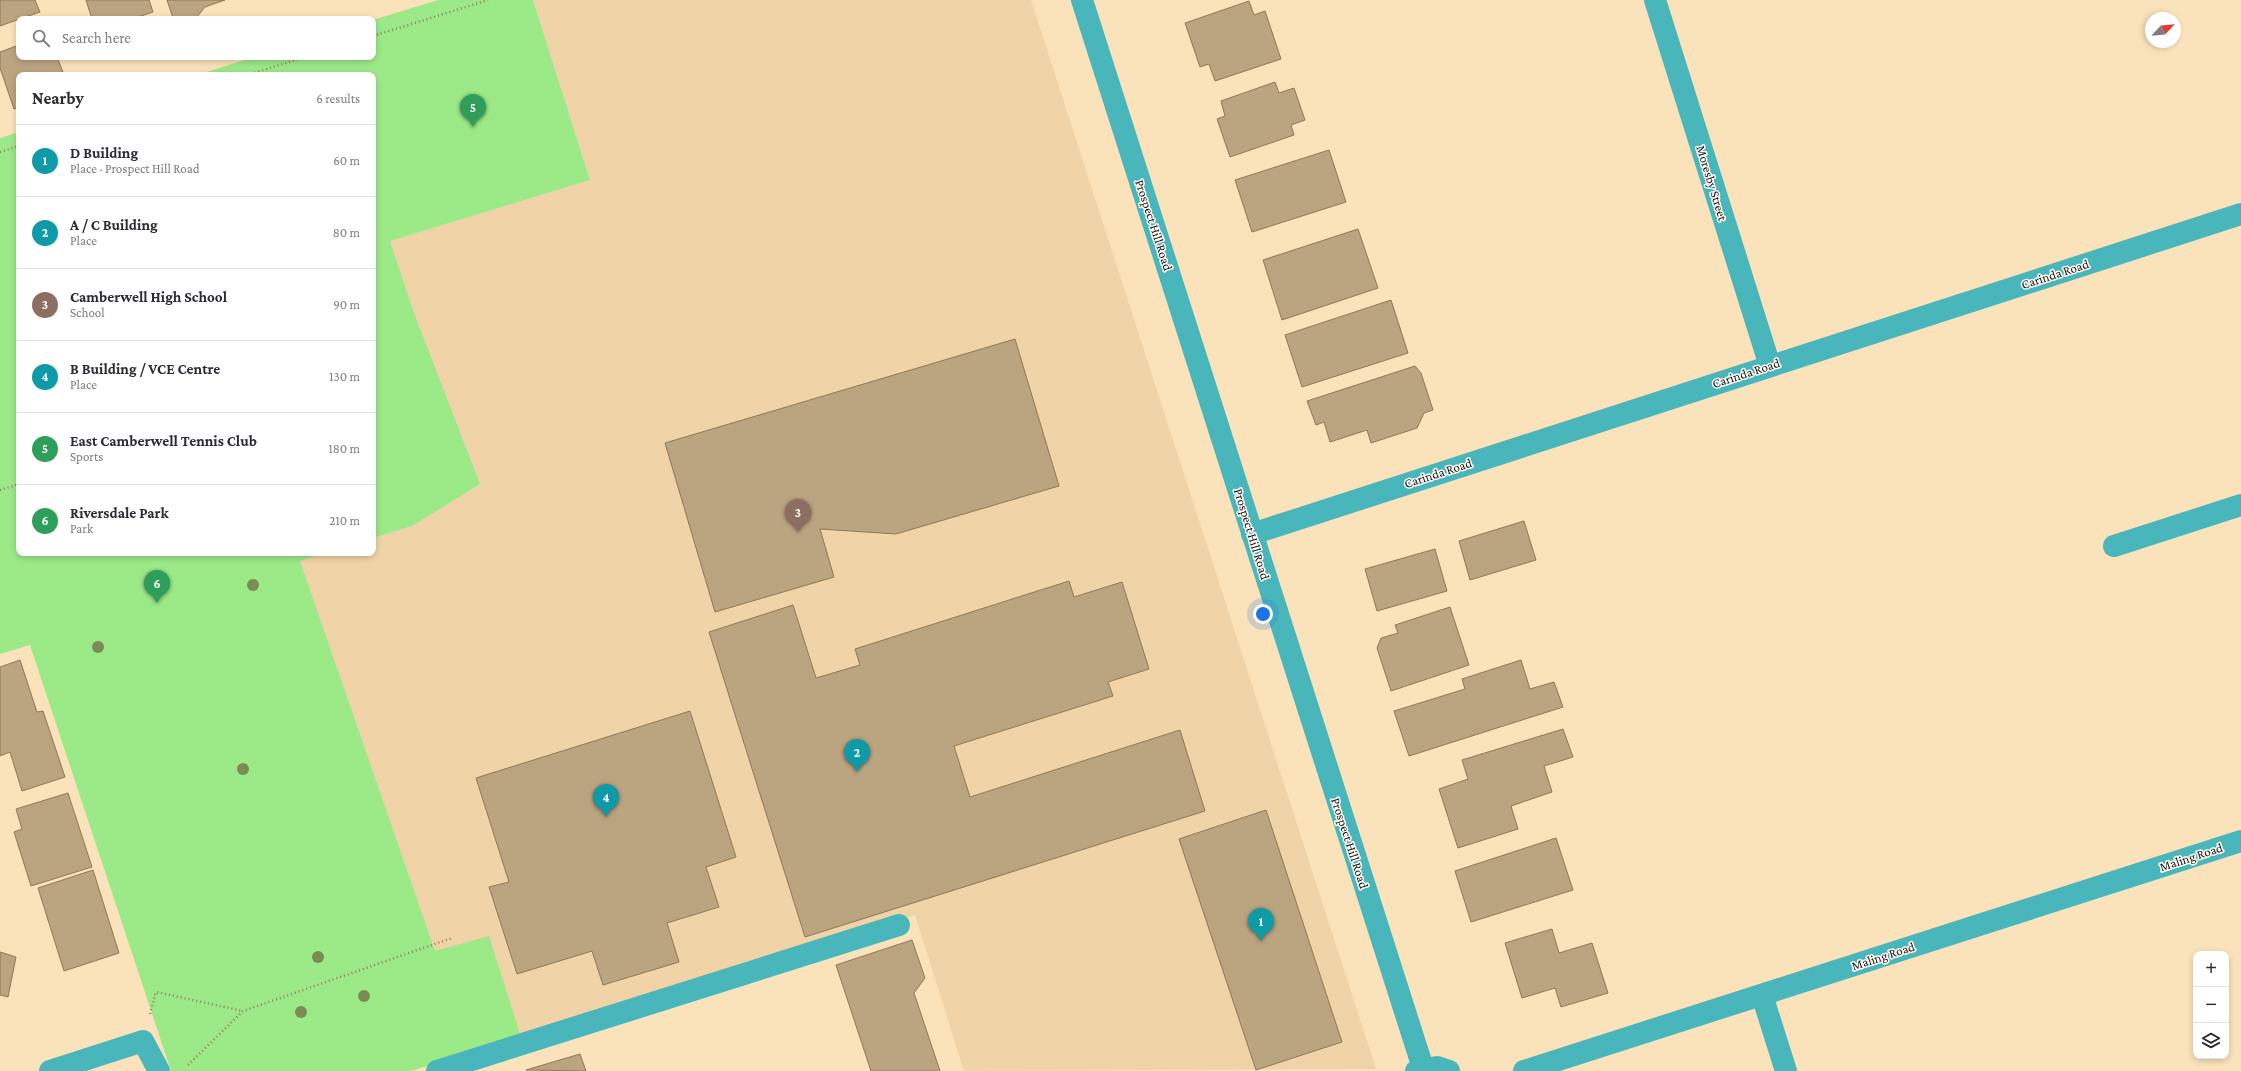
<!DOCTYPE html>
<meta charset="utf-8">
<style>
body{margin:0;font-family:"Crimson Pro",serif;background:#f2f2f3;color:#2b2b33}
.controls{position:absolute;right:12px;bottom:12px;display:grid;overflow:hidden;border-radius:8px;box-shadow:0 2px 6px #0003}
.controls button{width:36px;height:36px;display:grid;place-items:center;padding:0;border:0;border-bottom:1px solid #e1e1e2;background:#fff;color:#2b2b33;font:20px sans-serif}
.compass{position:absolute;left:2145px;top:12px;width:36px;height:36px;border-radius:50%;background:#fff;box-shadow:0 2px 6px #0003;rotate:64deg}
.you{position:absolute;left:1263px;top:614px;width:14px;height:14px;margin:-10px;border:3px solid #fff;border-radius:50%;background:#1a73e8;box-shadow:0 0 0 6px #1a73e833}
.badge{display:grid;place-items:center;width:26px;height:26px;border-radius:50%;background:#2563eb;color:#fff;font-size:13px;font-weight:700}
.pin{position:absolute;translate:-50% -33px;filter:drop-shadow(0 1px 2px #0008)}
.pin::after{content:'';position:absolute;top:21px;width:14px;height:12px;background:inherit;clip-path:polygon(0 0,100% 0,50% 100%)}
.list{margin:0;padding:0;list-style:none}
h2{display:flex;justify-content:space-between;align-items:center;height:52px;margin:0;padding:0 16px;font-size:17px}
h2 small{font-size:13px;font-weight:400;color:#7c7c81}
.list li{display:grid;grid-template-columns:26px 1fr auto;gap:12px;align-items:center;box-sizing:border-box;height:72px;padding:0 16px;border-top:1px solid #e1e1e2}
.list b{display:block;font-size:15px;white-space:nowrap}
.list p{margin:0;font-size:13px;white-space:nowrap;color:#7c7c81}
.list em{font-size:13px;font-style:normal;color:#7c7c81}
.icon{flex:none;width:22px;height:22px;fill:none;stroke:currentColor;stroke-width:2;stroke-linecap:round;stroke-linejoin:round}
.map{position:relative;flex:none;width:2241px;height:1071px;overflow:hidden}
.search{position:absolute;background:#fff;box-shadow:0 2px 6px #0003;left:16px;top:16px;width:360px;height:44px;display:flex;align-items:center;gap:10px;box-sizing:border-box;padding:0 14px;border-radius:8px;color:#7c7c81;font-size:15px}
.panel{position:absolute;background:#fff;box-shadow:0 2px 6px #0003;left:16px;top:72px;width:360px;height:484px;border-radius:8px}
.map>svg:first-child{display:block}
</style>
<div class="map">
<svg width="2241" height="1071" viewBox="0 0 2241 1071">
<rect width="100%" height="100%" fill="#fae2bb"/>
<path fill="#f0d4a7" d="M533,0H1031L1376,1069L964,1071L915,915L521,1037L435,952L299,561L325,553H373V538L412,526L414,313L390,241L590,180Z"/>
<g fill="#9ce988">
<path d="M438,0H533L590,180L390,241L414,313L480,484L412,526L373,538V75H197L254,57H373V20Z"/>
<path d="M19,132V553H325L300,561L435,951L489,936L521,1037L411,1071H171L30,645L0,654V138Z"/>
</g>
<g fill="#bba480" stroke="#8e7956">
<path d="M0,0H35L40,12L0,26Z"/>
<path d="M86,0H149L153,12L132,19H92Z"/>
<path d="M167,0H225L205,7L197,17L193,19L173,18Z"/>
<path d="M1249,1L1254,15L1265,11L1281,59L1215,81L1209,64L1200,67L1185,23Z"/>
<path d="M19,45V57H57L64,75H19V107L14,109L0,68V52Z"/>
<path d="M1275,82L1279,93L1294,88L1305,120L1291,125L1294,135L1230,157L1217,119L1225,116L1221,101Z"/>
<path d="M1329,150L1346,202L1252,232L1235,180Z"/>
<path d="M1358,229L1378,288L1282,320L1263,260Z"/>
<path d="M1391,300L1408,353L1302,387L1285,335Z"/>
<path d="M1015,339L1059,486L896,534L820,529L834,577L715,612L665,443Z"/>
<path d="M1415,366L1421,373L1433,410L1424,413L1417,428L1371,443L1367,430L1330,442L1324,422L1316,425L1307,401Z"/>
<path d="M1524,521L1536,560L1470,580L1459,541Z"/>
<path d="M1435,549L1447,591L1377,611L1365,569Z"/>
<path d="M1069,581L1074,597L1122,582L1149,669L1108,682L1113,696L954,746L970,797L1180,730L1205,811L805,937L709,632L793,605L816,678L860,665L855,649Z"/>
<path d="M1450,607L1469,665L1391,691L1377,648L1381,638L1398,633L1395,625Z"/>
<path d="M20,660L37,712L43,711L65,777L22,791L10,752L0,756V667Z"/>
<path d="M1521,660L1530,689L1554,682L1563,707L1409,756L1394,711L1465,689L1462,679Z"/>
<path d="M690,711L736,857L706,867L719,907L667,923L679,962L603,985L592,951L517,974L489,887L509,882L476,778Z"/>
<path d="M1563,729L1573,757L1544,766L1552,792L1511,806L1518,829L1458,848L1439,789L1468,779L1462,760Z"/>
<path d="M68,793L92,867L31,886L14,832L22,829L16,809Z"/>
<path d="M1266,810L1342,1042L1256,1070L1179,839Z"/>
<path d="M1556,838L1573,890L1471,922L1455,871Z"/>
<path d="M93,870L119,953L64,971L38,888Z"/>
<path d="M1552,929L1559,953L1592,943L1608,993L1561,1007L1555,988L1522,998L1505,943Z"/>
<path d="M912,940L925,978L914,993L940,1071H871L836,965Z"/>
<path d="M0,952L16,957L8,997L0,995Z"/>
<path d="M580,1054L586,1071L526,1070Z"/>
</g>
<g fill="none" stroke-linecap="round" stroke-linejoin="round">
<g stroke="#8e7e64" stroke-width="2.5" stroke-dasharray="1 3" stroke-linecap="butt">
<path d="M373,36L488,0"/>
<path d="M247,75L305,57"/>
<path d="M0,152L19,146"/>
<path d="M0,490L19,484"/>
<path d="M150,1014L156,992L243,1011"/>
<path d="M188,1065L243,1011L452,938"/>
</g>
<g stroke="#49b6bb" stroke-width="22">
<path d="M1082,0C1196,356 1307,713 1423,1068"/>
<path d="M1655,0L1770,366"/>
<path d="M1252,534L2241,214"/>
<path d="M2114,546L2241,505"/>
<path d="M1762,995L1786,1071"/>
<path d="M50,1071L143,1041L159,1071"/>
<path d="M437,1071L899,925"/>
<path d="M1416,1071L1437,1067L1449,1071"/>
<path d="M1524,1071L2241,841"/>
</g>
</g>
<g fill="#7a8c54">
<circle cx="253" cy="585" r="6"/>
<circle cx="98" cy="647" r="6"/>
<circle cx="243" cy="769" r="6"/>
<circle cx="318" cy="957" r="6"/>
<circle cx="364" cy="996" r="6"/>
<circle cx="301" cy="1012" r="6"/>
</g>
<g text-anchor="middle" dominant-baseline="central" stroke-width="3" stroke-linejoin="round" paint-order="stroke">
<g font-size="13" fill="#1a1205" stroke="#fff">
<text transform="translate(1712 183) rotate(73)">Moresby Street</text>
<text transform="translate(1154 225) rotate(72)">Prospect Hill Road</text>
<text transform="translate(2055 274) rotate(-18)">Carinda Road</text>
<text transform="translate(1746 373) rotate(-18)">Carinda Road</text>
<text transform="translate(1438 473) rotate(-18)">Carinda Road</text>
<text transform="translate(1252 534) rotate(73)">Prospect Hill Road</text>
<text transform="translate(1350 843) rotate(72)">Prospect Hill Road</text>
<text transform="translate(2191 857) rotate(-18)">Maling Road</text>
<text transform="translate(1883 956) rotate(-18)">Maling Road</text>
</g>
</g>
</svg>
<div class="controls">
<button>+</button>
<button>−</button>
<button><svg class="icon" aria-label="layers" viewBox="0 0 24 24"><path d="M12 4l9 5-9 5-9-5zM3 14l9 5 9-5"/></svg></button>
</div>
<svg class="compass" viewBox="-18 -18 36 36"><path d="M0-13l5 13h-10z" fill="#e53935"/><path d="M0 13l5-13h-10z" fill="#7c7c81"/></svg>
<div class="you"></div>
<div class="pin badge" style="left:1261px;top:941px;background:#0f9aa8">1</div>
<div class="pin badge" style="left:857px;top:772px;background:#0f9aa8">2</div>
<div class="pin badge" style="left:798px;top:532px;background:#8d6e63">3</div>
<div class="pin badge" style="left:606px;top:817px;background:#0f9aa8">4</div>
<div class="pin badge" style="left:473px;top:127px;background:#2e9e5b">5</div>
<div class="pin badge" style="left:157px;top:603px;background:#2e9e5b">6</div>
<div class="search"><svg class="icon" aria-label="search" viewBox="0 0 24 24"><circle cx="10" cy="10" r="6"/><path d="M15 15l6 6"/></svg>Search here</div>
<section class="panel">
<h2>Nearby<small>6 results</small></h2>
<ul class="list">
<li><span class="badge" style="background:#0f9aa8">1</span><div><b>D Building</b><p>Place · Prospect Hill Road</p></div><em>60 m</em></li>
<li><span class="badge" style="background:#0f9aa8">2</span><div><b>A / C Building</b><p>Place</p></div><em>80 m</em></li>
<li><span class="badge" style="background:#8d6e63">3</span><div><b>Camberwell High School</b><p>School</p></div><em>90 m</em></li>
<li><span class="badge" style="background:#0f9aa8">4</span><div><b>B Building / VCE Centre</b><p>Place</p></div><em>130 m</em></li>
<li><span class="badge" style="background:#2e9e5b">5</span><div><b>East Camberwell Tennis Club</b><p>Sports</p></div><em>180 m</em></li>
<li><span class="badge" style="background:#2e9e5b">6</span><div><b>Riversdale Park</b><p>Park</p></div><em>210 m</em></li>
</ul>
</section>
</div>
